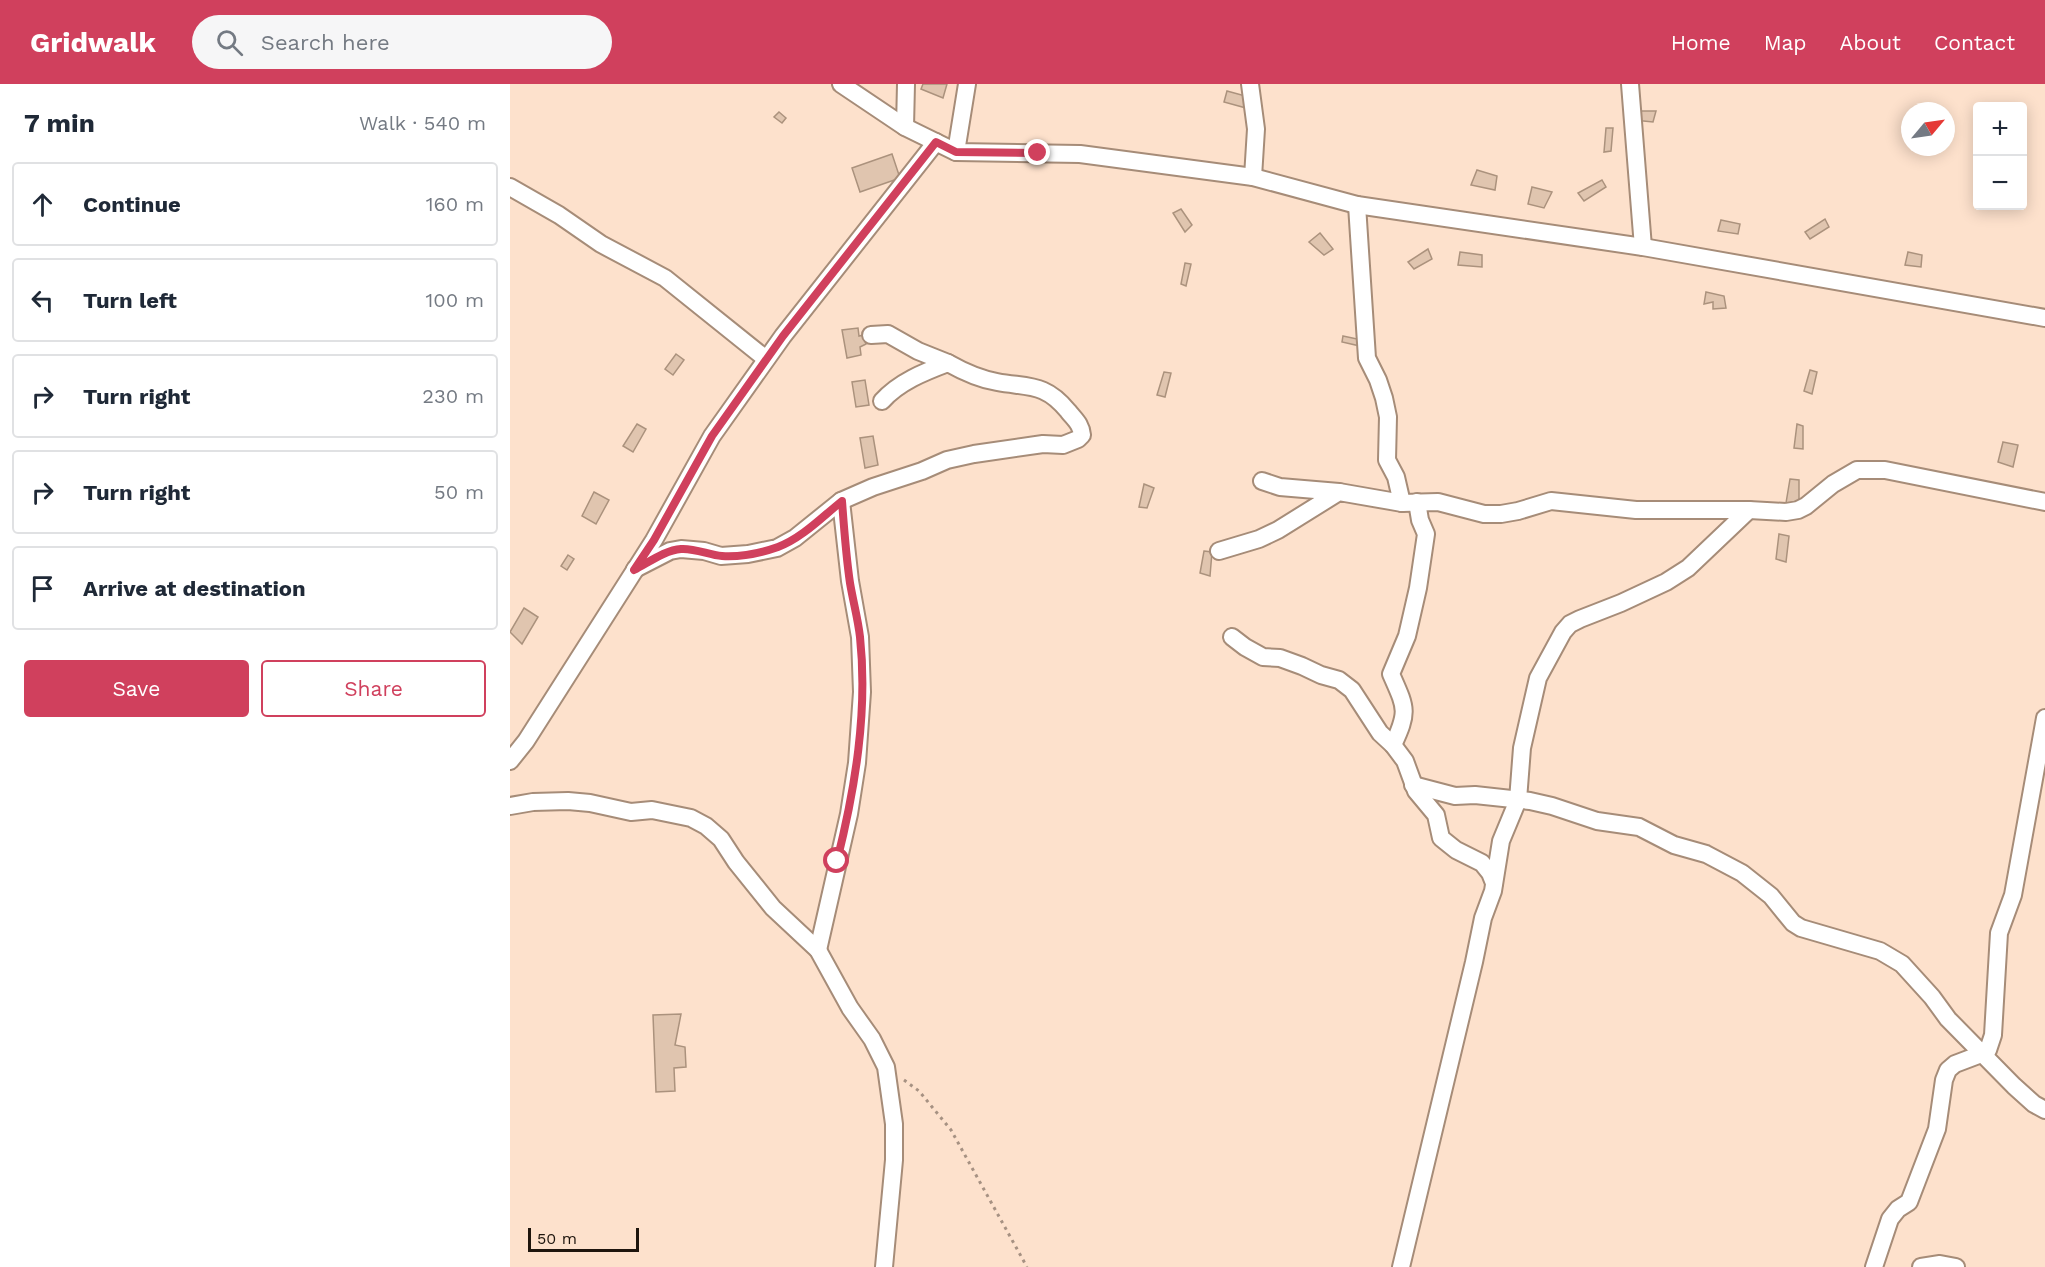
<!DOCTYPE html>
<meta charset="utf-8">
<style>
body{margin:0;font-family:"Work Sans",sans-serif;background:#f6f6f7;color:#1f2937}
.controls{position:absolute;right:18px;top:18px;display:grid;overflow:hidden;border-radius:6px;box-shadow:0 3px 15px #0003}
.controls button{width:54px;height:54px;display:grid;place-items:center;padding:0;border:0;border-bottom:2px solid #e0e1e3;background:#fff;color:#1f2937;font:30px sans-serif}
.compass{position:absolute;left:1391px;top:18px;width:54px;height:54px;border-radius:50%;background:#fff;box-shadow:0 3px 15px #0003;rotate:61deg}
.scale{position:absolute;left:18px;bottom:15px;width:111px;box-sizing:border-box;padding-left:6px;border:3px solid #1e150d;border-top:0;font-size:16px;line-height:21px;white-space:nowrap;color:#1e150d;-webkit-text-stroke:4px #fde1cc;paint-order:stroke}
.stop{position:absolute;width:18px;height:18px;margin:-14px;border:4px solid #d0405d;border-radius:50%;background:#fff}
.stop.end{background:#d0405d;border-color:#fff;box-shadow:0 2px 6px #0008}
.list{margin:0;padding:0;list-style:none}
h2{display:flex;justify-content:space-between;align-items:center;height:78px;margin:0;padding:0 24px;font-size:26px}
h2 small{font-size:20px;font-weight:400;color:#747a83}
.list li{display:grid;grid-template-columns:39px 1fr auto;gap:18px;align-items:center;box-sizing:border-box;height:84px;margin:0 12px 12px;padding:0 12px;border:2px solid #e0e1e3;border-radius:6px}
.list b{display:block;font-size:22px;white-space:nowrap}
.list em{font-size:20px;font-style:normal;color:#747a83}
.actions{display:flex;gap:12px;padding:18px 24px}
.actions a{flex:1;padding:14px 0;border:2px solid #d0405d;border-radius:6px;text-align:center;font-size:21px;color:#d0405d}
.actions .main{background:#d0405d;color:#fff}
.icon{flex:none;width:33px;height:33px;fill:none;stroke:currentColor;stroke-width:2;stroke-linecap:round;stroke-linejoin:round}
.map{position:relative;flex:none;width:1535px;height:1183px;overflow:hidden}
header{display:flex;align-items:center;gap:36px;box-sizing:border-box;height:84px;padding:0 30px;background:#d0405d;color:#fff}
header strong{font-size:28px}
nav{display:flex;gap:33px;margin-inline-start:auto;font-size:21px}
.search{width:420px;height:54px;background:#f6f6f7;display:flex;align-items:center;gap:15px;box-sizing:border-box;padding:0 21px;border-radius:33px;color:#747a83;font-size:22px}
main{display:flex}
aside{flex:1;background:#fff}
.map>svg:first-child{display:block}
</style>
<header>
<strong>Gridwalk</strong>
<div class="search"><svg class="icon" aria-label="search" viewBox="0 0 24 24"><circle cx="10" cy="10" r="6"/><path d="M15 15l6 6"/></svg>Search here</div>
<nav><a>Home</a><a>Map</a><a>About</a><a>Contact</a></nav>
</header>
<main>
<aside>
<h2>7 min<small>Walk · 540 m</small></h2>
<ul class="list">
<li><svg class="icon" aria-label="ahead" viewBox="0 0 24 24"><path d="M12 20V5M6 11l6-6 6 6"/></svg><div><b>Continue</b></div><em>160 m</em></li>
<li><svg class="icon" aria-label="left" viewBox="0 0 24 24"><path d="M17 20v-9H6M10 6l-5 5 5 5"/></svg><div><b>Turn left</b></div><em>100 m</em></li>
<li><svg class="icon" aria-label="right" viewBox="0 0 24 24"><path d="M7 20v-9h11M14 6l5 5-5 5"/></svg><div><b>Turn right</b></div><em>230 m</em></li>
<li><svg class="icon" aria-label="right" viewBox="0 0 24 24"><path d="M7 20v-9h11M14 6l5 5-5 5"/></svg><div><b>Turn right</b></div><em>50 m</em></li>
<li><svg class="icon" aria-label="arrive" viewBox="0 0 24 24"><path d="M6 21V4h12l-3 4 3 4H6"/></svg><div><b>Arrive at destination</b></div></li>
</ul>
<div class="actions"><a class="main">Save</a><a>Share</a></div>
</aside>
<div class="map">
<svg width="1535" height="1183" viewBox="0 0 1535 1183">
<rect width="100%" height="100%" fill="#fde1cc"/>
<g fill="#e0c5af" stroke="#ab927d" stroke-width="1.5">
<path d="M413,0H437L433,14L411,5Z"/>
<path d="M717,7L739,13L736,24L714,18Z"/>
<path d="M1126,27H1146L1143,38L1124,36Z"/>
<path d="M269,28L276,34L272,39L264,33Z"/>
<path d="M1096,44H1103L1101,67L1094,68Z"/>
<path d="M382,70L390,94L350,108L342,84Z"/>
<path d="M967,86L987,92L985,106L961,101Z"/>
<path d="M1092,96L1096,103L1074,117L1068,109Z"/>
<path d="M1022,103L1042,108L1034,124L1018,120Z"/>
<path d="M671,125L682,141L675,148L663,129Z"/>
<path d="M1315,135L1319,143L1300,155L1295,148Z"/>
<path d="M1211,136L1230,140L1228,150L1208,147Z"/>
<path d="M810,149L823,165L814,171L799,158Z"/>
<path d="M918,165L922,175L904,185L898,178Z"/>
<path d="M950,168L972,171V183L948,181Z"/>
<path d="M1398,168L1412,171L1411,183L1395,181Z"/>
<path d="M675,179L681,180L676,202L671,200Z"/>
<path d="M1196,208L1214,212L1216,224L1203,225V218L1194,220Z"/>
<path d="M348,244L349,252L354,251L356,260L350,263L351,271L337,274L332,246Z"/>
<path d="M833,252L852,256L850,262L832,258Z"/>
<path d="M166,270L174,276L163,291L155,285Z"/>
<path d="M1300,286L1307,288L1302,310L1294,307Z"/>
<path d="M654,288L661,289L655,313L647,311Z"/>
<path d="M355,296L359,321L346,323L342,298Z"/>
<path d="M127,340L136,345L123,368L113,362Z"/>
<path d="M1287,340L1293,342V365L1284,364Z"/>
<path d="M363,352L368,381L355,384L350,354Z"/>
<path d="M1493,358L1508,361L1503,383L1488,378Z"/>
<path d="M1280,395L1289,396V421L1276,419Z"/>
<path d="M634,400L644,404L637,424L629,423Z"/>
<path d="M84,408L99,416L86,440L72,432Z"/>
<path d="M1269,450L1279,452L1276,478L1266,475Z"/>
<path d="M694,467L702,468L700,492L690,489Z"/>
<path d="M58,471L64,475L57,486L51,482Z"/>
<path d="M14,524L28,533L12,560L0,548Z"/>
<path d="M171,930L165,961L175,963L176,983L164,984L165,1007L146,1008L143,931Z"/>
</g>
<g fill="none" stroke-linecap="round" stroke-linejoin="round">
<defs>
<g id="minor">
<path d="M331,0L395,43L446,68L570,70L743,93L847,121L1133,163L1535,234"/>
<path d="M740,0L746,45L743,93"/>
<path d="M1120,0L1133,163"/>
<path d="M395,43L396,0"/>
<path d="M446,68L457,0"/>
<path d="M0,103L49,131L91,160L155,194L256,275"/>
<path d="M847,121L857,274L868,296L874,314L878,333L877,376L886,393L892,419"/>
<path d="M361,251L378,250L408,267L438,279"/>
<path d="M752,397L770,403L829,408"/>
<path d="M709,467L749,455L768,446L829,408L892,419L928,418L974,430H991L1008,427L1041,417L1126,426H1239L1276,428L1288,426L1296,422L1323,400L1347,386H1375L1535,418"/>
<path d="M125,485L160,467L171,465L194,467L211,472L238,470L267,464L285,454L331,417L363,403L412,387L437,376L464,370L533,360L553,361L568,355L572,351C571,340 565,336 558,327C535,299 520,304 487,298C469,295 454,288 438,279C414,288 389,298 372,317"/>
<path d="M722,553L735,563L753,573L770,574L792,582L811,591L829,596L842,606L870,649L883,661L895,677L906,707L926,731L931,754L946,766L972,779L980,789L984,799"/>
<path d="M883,661C899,627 896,624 881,590L897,552L908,504L916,450L910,436L907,418"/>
<path d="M0,677L16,657L144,456L202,352L273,252L426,58"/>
<path d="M903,701L945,712L965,711L1020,717L1042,722L1087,737L1129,743L1164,761L1196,770L1232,789L1261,812L1283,839L1291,844L1370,867L1392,880L1422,913L1438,935L1504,1002L1524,1020L1535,1026"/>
<path d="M0,722L23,718L58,717L80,719L121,728L142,726L181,734L196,742L211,755L226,778L263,824L308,866L340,924L362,955L376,983L384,1040V1076L374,1183"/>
<path d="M308,866L339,730L347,679L352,608L350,553L340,497L331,417"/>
<path d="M891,1183L964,878L973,834L983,807L991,757L1008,716L1012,664L1028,594L1053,548L1060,540L1070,535L1111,519L1156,498L1178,484L1239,426"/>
<path d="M1364,1183L1380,1135L1388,1125L1399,1118L1427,1045L1434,996L1438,986L1445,980L1474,969L1478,966L1483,951L1489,849L1503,811L1535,634"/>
<path d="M1411,1183L1430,1180L1446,1183"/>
</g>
</defs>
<use href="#minor" stroke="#a68c78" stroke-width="20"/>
<path stroke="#a69182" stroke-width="3" stroke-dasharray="3 4.5" stroke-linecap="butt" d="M394,996L409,1007L441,1046L517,1183"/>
<use href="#minor" stroke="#fff" stroke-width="16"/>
</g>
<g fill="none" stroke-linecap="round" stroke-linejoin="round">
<path stroke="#d0405d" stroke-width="8" d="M327,777C345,705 358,628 350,553C348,535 343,517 340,499C336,472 334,444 332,417C312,433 292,454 268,463C251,469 230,473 212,472C199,471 185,464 171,465C155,466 138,479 124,486L144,456L202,352L273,252L426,58L446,68L528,69"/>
</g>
</svg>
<div class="controls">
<button>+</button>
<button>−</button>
</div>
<svg class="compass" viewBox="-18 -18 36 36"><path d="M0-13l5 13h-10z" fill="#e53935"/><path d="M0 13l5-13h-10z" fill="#747a83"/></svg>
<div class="scale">50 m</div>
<div class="stop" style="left:327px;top:777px"></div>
<div class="stop end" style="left:528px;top:69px"></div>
</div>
</main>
